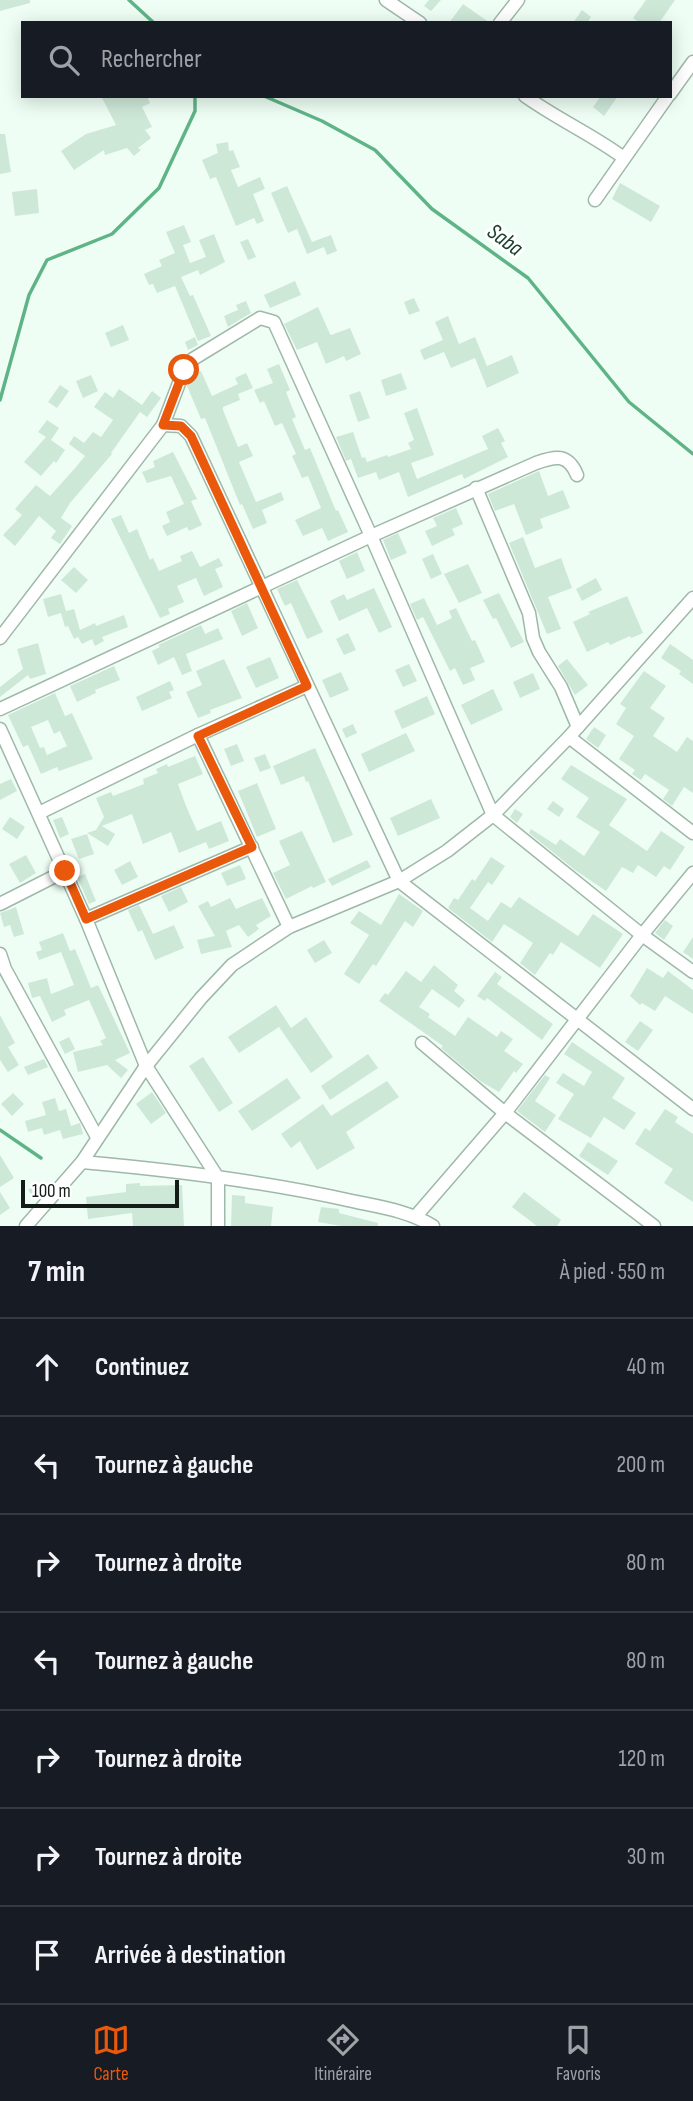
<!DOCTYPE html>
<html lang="fr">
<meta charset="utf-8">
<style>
body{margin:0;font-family:"Sofia Sans Condensed",sans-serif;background:#20242c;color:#f1f3f6}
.scale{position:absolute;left:21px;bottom:18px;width:158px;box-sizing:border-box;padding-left:7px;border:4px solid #131c16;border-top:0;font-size:19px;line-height:24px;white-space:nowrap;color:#131c16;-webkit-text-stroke:5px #fff;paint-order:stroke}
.stop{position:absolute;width:21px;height:21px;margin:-16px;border:5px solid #ea580c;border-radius:50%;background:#fff}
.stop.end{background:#ea580c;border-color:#fff;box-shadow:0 2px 7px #0008}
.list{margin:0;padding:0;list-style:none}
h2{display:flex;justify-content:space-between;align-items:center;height:91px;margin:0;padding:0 28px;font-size:30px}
h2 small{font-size:23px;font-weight:400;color:#9ea1a6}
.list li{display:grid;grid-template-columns:46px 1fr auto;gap:21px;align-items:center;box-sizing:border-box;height:98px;padding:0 28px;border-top:2px solid #363941}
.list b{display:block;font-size:26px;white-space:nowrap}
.list em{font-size:23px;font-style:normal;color:#9ea1a6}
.icon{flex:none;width:38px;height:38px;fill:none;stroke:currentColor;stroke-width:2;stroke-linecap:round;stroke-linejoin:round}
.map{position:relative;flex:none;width:693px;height:1226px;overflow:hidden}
.search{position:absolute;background:#171b24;box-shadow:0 4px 18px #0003;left:21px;right:21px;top:21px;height:77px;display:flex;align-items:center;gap:18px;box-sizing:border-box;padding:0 24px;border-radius:0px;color:#9ea1a6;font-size:26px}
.sheet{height:777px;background:#171b24}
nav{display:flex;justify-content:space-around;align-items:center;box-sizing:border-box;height:98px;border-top:2px solid #363941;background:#171b24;font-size:19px;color:#9ea1a6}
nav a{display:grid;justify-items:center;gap:4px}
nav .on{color:#ea580c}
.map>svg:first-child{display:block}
</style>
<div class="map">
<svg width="693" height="1226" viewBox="0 0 693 1226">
<rect width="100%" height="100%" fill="#eefef4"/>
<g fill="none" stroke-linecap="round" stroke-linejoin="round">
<g stroke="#5fb487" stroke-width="3.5">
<path d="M129,0L154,23"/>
<path d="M264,96L322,121L375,150L432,209L528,278L629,402L693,454"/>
<path d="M0,400L29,295L47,260L112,234L159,188L195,111V96"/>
<path d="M0,1130L41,1158"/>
</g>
</g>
<g fill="#cee8d8" fill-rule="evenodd">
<path d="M0,0H30V3L0,11Z"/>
<path d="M429,0H441L431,11L424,6Z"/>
<path d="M646,0H675L659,23H640L633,18Z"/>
<path d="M463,4L490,23H449Z"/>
<path d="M582,10L591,17L587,23H573Z"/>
<path d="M101,96H147L150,103L142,107L152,127L145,130L151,138L138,148L141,150L134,156L127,148L105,155L104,150L74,170L61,151L86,134L116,125Z"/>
<path d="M601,96H618L604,116L593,107Z"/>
<path d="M0,134H5L11,172L0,174Z"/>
<path d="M228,142L229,151L233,150L240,167L231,170L238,187L260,177L265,189L253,194L264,221L257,224L254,218L236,226L216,177L210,179L202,160L218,153L216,144Z"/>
<path d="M620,183L660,206L651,222L612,199Z"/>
<path d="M287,186L312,242L331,235L337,251L327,255L324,247L307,254L297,229L288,233L271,193Z"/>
<path d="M37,189L39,213L15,216L12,192Z"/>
<path d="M184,225L191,242L183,245L190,263L206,257L199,240L214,234L225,262L200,275L198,270L181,277L190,296L193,295L211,336L198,341L175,286L157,293L153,284L149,285L144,274L162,266L159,260L175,253L166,232Z"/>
<path d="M248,239L256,257L248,260L240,242Z"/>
<path d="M295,281L301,295L270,308L264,295Z"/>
<path d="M414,298L420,311L409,315L404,302Z"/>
<path d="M246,301L251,313L228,327L224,316L238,310L236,305Z"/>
<path d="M318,307L330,334L331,335L350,328L361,354L346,361L344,356L326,364L317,342L297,350L284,324Z"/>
<path d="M448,316L459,344L475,337L487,366L512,355L519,373L487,388L475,358L451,368L444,352L424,360L420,350L443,340L435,322Z"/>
<path d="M123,325L129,340L111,347L105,333Z"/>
<path d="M195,337L198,345L188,350L185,342Z"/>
<path d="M279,364L290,390L286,392L296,417L292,419L305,450L310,448L336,511L338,510L348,532L328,541L322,528L303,536L295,520L321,508L308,476L302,478L292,456L296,454L282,423L275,426L264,401L260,403L254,390L273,383L267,369Z"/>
<path d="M201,371L212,396L238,384L235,378L246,373L253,388L238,394L240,400L223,407V410L238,447L247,443L253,456L239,462L256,502L281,492L284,500L262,510L267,523L253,529L242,504L240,505L205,418L201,419L187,386L192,375Z"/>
<path d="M401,373L407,389L386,396L381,380Z"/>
<path d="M91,375L98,391L83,398L76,381Z"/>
<path d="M60,385L69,391L57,408L48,402Z"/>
<path d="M119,389L142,405L152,391L161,398L147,417L140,412L111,453L112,454L70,503L61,518L72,526L60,544L51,538L56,531L39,516L15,546L3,535L22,515L15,509L36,485L50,496L76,467L85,456L69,444L74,436L84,443L93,432L101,437L113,420L94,407L105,392L113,398Z"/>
<path d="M360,391L370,418L358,422L349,395Z"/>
<path d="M417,408L434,455L411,463L417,479L488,449L482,436L498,428L505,441L501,443L508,457L464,479L462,474L408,497L399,472L379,480L376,472L358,478L351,459L346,461L336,437L353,432L362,458L365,457L367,462L387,455L388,457L411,449L408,443L414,440L404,413Z"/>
<path d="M47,420L59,428L51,440L65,450L56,463L54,461L41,476L24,462L46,437L38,432Z"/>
<path d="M173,452L197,499L191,501L202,525L189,531L187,527L167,536L162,526L170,522L166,512L184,504L171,476L147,483L142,472L155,467L153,461Z"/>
<path d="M539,471L548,496L563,490L570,508L540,519L543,528L526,535L514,504L495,511L488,494Z"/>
<path d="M456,508L463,524L452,529L455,535L432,546L425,531L437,526L433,518Z"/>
<path d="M121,515L129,533L137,529L150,560L153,558L159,571L182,561L180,556L192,551L200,567L219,558L223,566L215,569L223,587L204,596L196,578L177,586L184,602L168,609L170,614L160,618L111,519Z"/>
<path d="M398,533L407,553L391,560L383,540Z"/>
<path d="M523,537L535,568L561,558L572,588L548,597L561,629L547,634L509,543Z"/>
<path d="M357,552L365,571L347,579L339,561Z"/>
<path d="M433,554L442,574L431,579L422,559Z"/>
<path d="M468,564L482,593L459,603L444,574Z"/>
<path d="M74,567L88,580L76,593L61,580Z"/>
<path d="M596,578L602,590L582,601L576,589Z"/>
<path d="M297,580L323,632L307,639L291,603L285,606L277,589Z"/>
<path d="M374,588L392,627L379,633L367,608L339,621L330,601L344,594L347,600Z"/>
<path d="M499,593L524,642L511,648L496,618L493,619L483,600Z"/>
<path d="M61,594L66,611L74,609L80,630L95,623L96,626L124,615L128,627L102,637L104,641L95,646L92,639L82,644L78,637L74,639L68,626L65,627L61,613L48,617L43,599Z"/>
<path d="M627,596L643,633L631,638L630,636L610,645L608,642L587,652L573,622L590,614L588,612Z"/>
<path d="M424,598L437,625L452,618L449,611L456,608L472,641L475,640L485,662L470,668L475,680L463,685L455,668L450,671L423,617L417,620L410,604Z"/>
<path d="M247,603L258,628L242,636L231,611Z"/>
<path d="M201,625L205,634L218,628L223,639L186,654L192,671L182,675L174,657L158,665L152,651L160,647L158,645Z"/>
<path d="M348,633L356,650L344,655L336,639Z"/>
<path d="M38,643L46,674L30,679L28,675L0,697V687L23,669L17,649Z"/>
<path d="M670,644L693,660V684L679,674L681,671L661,658Z"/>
<path d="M270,657L279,678L256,688L246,667Z"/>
<path d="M224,659L242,698L210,710L211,713L198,718L186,692L202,685L196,671Z"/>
<path d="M567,659L588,685L575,695L558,666Z"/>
<path d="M409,664L417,681L403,687L395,670Z"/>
<path d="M114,666L120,680L95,690L96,693L77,702L70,686Z"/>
<path d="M644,671L666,686L650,708L665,718L653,736L677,752L687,737L693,741V793L684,787L672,806L663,799L669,790L645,774L641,780L632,774L635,770L619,759L634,736L616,724L626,708L620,704Z"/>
<path d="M341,672L349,690L330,698L322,680Z"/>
<path d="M533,673L540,689L520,698L513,682Z"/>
<path d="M170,681L174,690L169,692L172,698L142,711L136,697Z"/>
<path d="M493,689L503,710L471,725L461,705Z"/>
<path d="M55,693L65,716L72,713L93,759L59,771L57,767L41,774L28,745L23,747L8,715ZM48,720L54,734L60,731L67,746L47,755L44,747L40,748L31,727Z"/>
<path d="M427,696L435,714L402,729L394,711Z"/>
<path d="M353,724L357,733L346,738L342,729Z"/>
<path d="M594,727L606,735L598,748L586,739Z"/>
<path d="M406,733L415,751L369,772L361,754Z"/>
<path d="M237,744L244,761L231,766L224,749Z"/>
<path d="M315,748L353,835L333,843L308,781L306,782L304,776L281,785L273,766Z"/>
<path d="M265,754L271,768L260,772L254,758Z"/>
<path d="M195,756L203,774L178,784L186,806L197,831L221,821L229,841L209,849L206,842L179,853L171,832L143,844L132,814L102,826L115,834L108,846L87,833L96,830L104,817L96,798L111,792L113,796L144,784L143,779L158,773L156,769L167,764L168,767Z"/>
<path d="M571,765L627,799L609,825L647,851L661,831L685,847L670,870L664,866L656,877L638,865L633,873L622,867L606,891L575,870L529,833L531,829L556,845L560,839L584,856L600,832L576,817L589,798L561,779Z"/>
<path d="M11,779L17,791L0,800V784Z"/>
<path d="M257,783L276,829L257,837L238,791Z"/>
<path d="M431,799L440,818L398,836L390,818Z"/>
<path d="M553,801L564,809L559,817L547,809Z"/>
<path d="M515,809L523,814L517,823L510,817Z"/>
<path d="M10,817L25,827L17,839L2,829Z"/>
<path d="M62,817L69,834L60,838L53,820Z"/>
<path d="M302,831L326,882L313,888L312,886L286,899L273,873L290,865L279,841Z"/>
<path d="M87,834L94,854L79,859L71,839Z"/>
<path d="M26,855L36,873L20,883L9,864Z"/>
<path d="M491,857L505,866L492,885L488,882L470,908L488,921L501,902L511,908L519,897L578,936L593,914L623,934L600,968L561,942L553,955L550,953L535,975L520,963L533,943L504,924L492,942L448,908L454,898L458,900L472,879L475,881Z"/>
<path d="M367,860L371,867L332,886L328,879Z"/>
<path d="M130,861L138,877L122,885L114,870Z"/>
<path d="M240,865L246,879L227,886L221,873Z"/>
<path d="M85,874L96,901L89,904L77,877Z"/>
<path d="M181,887L188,902L169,912L161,896Z"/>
<path d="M399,894L423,911L413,927L405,921L376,966L373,964L359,984L344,974L369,935L350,923L359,911L381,925Z"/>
<path d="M230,898L236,909L262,898L271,916L256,925L259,929L248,937L239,925L226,931L232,947L201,954L197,940L215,936L198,906L208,901L211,907Z"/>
<path d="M139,905L153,934L174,925L184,948L155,960L142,930L138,932L128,910Z"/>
<path d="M16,907L24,934L14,937L10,925L4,927L0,913Z"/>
<path d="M665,920L673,926L664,940L655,933Z"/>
<path d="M63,933L70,951L75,949L91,988L98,985L130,1053L115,1060L128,1070L121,1078L107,1065L78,1072L73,1052L103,1045L100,1041L106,1038L89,1000L64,1010L66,1015L52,1022L40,996L32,998L28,983L47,978L51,994L74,985L61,952L39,960L36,952L42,950L39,942Z"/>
<path d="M693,937V959L683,952Z"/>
<path d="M324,940L332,953L315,963L307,950Z"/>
<path d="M434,965L458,985L454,991L465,1000L459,1008L432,989L419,1007L430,1014L428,1017L455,1036L468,1017L497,1037L501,1031L513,1039L504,1051L523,1064L516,1073L514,1071L499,1092L480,1081L441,1048L443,1046L379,1001L385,993L388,995L406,971L421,982Z"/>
<path d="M647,968L663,978L668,971L693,990V1014L665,996L655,1011L642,1003L640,1005L630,996Z"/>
<path d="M495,972L502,977L497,984L553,1024L542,1040L487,998L485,1001L477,996Z"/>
<path d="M276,1005L291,1028L306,1017L333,1057L311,1073L279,1027L239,1053L228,1037Z"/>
<path d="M0,1015L15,1043L8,1047L19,1065L8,1072L0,1060Z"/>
<path d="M640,1021L653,1030L638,1051L625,1042Z"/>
<path d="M69,1037L75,1049L65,1054L59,1042Z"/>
<path d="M572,1042L625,1078L612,1098L636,1113L624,1130L604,1117L591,1138L558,1119L574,1094L556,1083L563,1073L584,1086L592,1072L564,1054Z"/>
<path d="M368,1054L378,1068L330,1100L321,1086Z"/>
<path d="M203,1057L233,1103L219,1112L189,1066Z"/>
<path d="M44,1059L48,1067L28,1075L24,1067Z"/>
<path d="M545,1075L550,1078L535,1101L556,1115L545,1132L517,1111Z"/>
<path d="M287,1078L301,1098L252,1131L238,1111Z"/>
<path d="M387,1081L399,1097L346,1132L355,1148L317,1170L300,1141L291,1148L281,1134L323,1104L331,1116Z"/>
<path d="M152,1092L166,1113L151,1124L136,1104Z"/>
<path d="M13,1093L24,1104L12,1116L1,1104Z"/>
<path d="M55,1098L59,1111L66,1109L71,1126L80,1123L83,1134L63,1139L60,1130L44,1135L42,1128L28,1132L25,1121L46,1115L42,1102Z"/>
<path d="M665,1109L678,1117L675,1122L693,1134V1202L664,1183L673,1169L635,1144L645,1128L650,1131Z"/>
<path d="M588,1142L618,1161L608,1175L579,1156Z"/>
<path d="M0,1155L14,1178L0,1187Z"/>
<path d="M40,1182L45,1190L33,1197L28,1190Z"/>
<path d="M140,1183V1186L182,1185L184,1226H133L132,1213L88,1219L86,1197L126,1192V1184Z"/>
<path d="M0,1192L10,1208L0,1215Z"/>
<path d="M524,1192L561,1220L557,1226H537L512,1207Z"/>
<path d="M232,1195L245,1196V1203L273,1207L271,1226H231Z"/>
<path d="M321,1207L339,1209V1213L378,1223V1226H341L318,1222Z"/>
</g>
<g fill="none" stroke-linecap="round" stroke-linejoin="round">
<defs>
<g id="minor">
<path d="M386,0L420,23"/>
<path d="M500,23L518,0"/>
<path d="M670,94L693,62"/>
<path d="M525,96C557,119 593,135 624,158"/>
<path d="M595,200L668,96"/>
<path d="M163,425L181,426L191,436L399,881L693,1109"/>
<path d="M476,488L529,613L533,638L539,652L561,687L578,727"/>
<path d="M0,638L163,425L184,370L193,359L260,318L274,322L371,536L493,815L642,935L693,972"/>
<path d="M0,709L371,536L536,463C555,456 568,453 577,475"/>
<path d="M0,729L86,919L146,1066L218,1178V1226"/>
<path d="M198,735L289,927"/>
<path d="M569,737L693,833"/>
<path d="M39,813L198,735L307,686"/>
<path d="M0,904L65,871"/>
<path d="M86,919L252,847"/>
<path d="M0,954L5,969L97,1137"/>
<path d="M422,1043L505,1113L654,1226"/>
<path d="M82,1162C172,1170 264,1181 352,1201C380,1207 409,1211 433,1226"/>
<path d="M416,1216L505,1113L642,935L693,873"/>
<path d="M26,1226L82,1162L146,1066L201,998L232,965L289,927L399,881L447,851L493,815L569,737L693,598"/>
</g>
</defs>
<use href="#minor" stroke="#9fb8a9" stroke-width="15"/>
<use href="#minor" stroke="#fff" stroke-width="12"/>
</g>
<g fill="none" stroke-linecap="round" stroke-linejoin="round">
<path stroke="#ea580c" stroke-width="9" d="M65,871L86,919L252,847L198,736L307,686L191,436L181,426L163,425L184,370"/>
</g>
<g text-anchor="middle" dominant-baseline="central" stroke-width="6" stroke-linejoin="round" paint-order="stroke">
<g font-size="23" font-style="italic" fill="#1b402d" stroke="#fff">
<text transform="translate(505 240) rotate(36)">Saba</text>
</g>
</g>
</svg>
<div class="scale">100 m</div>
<div class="stop" style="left:184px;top:370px"></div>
<div class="stop end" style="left:65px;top:871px"></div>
<div class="search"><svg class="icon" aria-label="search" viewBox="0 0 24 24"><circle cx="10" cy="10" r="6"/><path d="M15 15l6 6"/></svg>Rechercher</div>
</div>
<section class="sheet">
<h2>7 min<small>À pied · 550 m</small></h2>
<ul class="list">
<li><svg class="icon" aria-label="ahead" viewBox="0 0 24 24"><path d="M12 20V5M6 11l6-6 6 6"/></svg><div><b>Continuez</b></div><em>40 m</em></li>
<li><svg class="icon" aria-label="left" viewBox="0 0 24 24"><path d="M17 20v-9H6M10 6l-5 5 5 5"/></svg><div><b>Tournez à gauche</b></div><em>200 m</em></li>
<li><svg class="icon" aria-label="right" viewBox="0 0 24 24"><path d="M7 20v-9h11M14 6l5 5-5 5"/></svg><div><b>Tournez à droite</b></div><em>80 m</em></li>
<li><svg class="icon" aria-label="left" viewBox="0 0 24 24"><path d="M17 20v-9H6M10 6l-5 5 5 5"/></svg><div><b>Tournez à gauche</b></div><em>80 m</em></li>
<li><svg class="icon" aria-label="right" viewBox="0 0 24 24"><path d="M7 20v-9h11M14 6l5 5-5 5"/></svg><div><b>Tournez à droite</b></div><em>120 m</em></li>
<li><svg class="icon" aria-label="right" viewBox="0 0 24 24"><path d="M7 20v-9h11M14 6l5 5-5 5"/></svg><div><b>Tournez à droite</b></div><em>30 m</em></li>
<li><svg class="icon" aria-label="arrive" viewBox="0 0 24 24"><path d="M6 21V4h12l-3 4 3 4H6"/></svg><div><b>Arrivée à destination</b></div></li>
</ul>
</section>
<nav>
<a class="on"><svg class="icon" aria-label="map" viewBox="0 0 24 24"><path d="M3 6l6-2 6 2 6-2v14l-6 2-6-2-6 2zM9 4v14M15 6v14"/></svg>Carte</a>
<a><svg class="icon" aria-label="directions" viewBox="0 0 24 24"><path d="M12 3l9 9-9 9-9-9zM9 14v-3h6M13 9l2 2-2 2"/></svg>Itinéraire</a>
<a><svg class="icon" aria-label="saved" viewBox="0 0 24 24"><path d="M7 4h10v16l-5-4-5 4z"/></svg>Favoris</a>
</nav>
